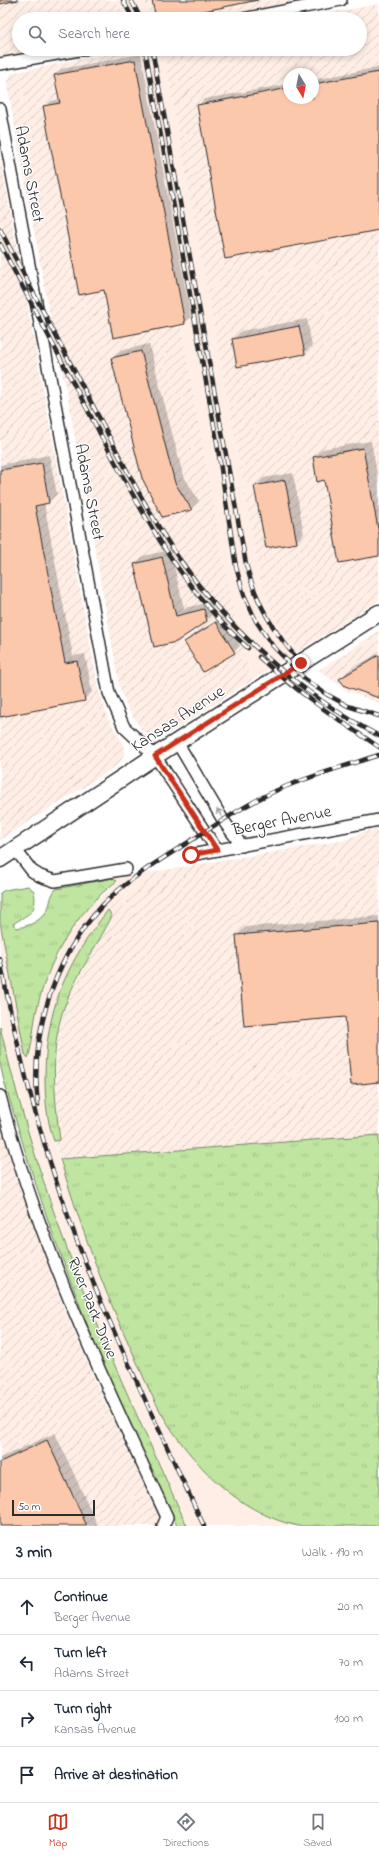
<!DOCTYPE html>
<meta charset="utf-8">
<style>
body{margin:0;font-family:"Indie Flower",sans-serif;background:#f2f2f3;color:#1f2937}
.compass{position:absolute;left:283px;top:68px;width:36px;height:36px;border-radius:50%;background:#fff;box-shadow:0 2px 6px #0003;rotate:170deg}
.scale{position:absolute;left:12px;bottom:10px;width:83px;box-sizing:border-box;padding-left:4px;border:2px solid #2b2b2b;border-top:0;font-size:11px;line-height:14px;white-space:nowrap;color:#2b2b2b;-webkit-text-stroke:3px #fff;paint-order:stroke}
.stop{position:absolute;width:12px;height:12px;margin:-9px;border:3px solid #c8321e;border-radius:50%;background:#fff}
.stop.end{background:#c8321e;border-color:#fff;box-shadow:0 1px 4px #0008}
.list{margin:0;padding:0;list-style:none}
h2{display:flex;justify-content:space-between;align-items:center;height:52px;margin:0;padding:0 16px;font-size:17px}
h2 small{font-size:13px;font-weight:400;color:#747a83}
.list li{display:grid;grid-template-columns:26px 1fr auto;gap:12px;align-items:center;box-sizing:border-box;height:56px;padding:0 16px;border-top:1px solid #e0e1e3}
.list b{display:block;font-size:15px;white-space:nowrap}
.list p{margin:0;font-size:13px;white-space:nowrap;color:#747a83}
.list em{font-size:13px;font-style:normal;color:#747a83}
.icon{flex:none;width:22px;height:22px;fill:none;stroke:currentColor;stroke-width:2;stroke-linecap:round;stroke-linejoin:round}
.map{position:relative;flex:none;width:379px;height:1526px;overflow:hidden}
.search{position:absolute;background:#fff;box-shadow:0 2px 6px #0003;left:12px;right:12px;top:12px;height:44px;display:flex;align-items:center;gap:10px;box-sizing:border-box;padding:0 14px;border-radius:22px;color:#747a83;font-size:15px}
.sheet{height:276px;background:#fff}
nav{display:flex;justify-content:space-around;align-items:center;box-sizing:border-box;height:56px;border-top:1px solid #e0e1e3;background:#fff;font-size:11px;color:#747a83}
nav a{display:grid;justify-items:center;gap:2px}
nav .on{color:#c8321e}
.map>svg:first-child{display:block}
</style>
<div class="map">
<svg width="379" height="1526" viewBox="0 0 379 1526">
<defs>
<pattern id="industrial-furrows" width="10" height="10" patternUnits="userSpaceOnUse"><rect width="10" height="10" fill="#feeee6"/><path d="M-1 1l2-2M0 10L10 0M9 11l2-2" fill="none" stroke="#daccc5"/></pattern>
<pattern id="grass-tufts" width="24" height="20" patternUnits="userSpaceOnUse"><rect width="24" height="20" fill="#bfe5a0"/><path d="M3 7l-1-3M5 7V3M7 7l1-3M15 17l-1-3M17 17v-4M19 17l1-3" fill="none" stroke="#a4c58a"/></pattern>
</defs>
<rect width="100%" height="100%" fill="#fff"/>
<filter id="ink" filterUnits="userSpaceOnUse"><feTurbulence type="fractalNoise" baseFrequency=".025" numOctaves="2"/><feDisplacementMap in="SourceGraphic" scale="8" xChannelSelector="R" yChannelSelector="G"/><feConvolveMatrix kernelMatrix="1 2 1 2 8 2 1 2 1" color-interpolation-filters="sRGB"/></filter>
<g filter="url(#ink)">
<g fill="#feeee6">
<path d="M116,0H144L151,19H128Z"/>
<path d="M137,49H163L261,583L276,622L299,651L252,680L230,596L131,50Z"/>
<path d="M153,872L108,910L63,982L45,1095L50,1129L76,1211L96,1268L148,1385L167,1423L187,1450L208,1474L235,1497L258,1512L298,1526H187L102,1337L67,1250L26,1128L16,1093L0,1027V922L25,1054L28,1058L36,1012L46,980L66,937L79,917L117,882L113,878Z"/>
</g>
<g fill="url(#industrial-furrows)" fill-rule="evenodd">
<path d="M0,0H116L128,19H19V49H44L5,56H0Z"/>
<path d="M144,0H308L204,19H151Z"/>
<path d="M379,4V600L299,651L276,622L261,583L163,49H360V19H296ZM289,74H313V98H289Z"/>
<path d="M131,50L230,596L252,680L169,733L156,736L147,734L142,730L129,710L120,689L68,399L49,312L7,84L11,74L16,72Z"/>
<path d="M0,156L98,687L108,718L123,744L125,753L121,761L115,767L0,840Z"/>
<path d="M379,631V703L347,691L319,670Z"/>
<path d="M379,829V1135L60,1159L54,1141L60,1139L55,1092L58,1033L66,1001L112,916L108,910L153,872L346,840L363,832Z"/>
<path d="M0,1123L14,1171L57,1291L92,1374L163,1526H0Z"/>
</g>
<g fill="url(#grass-tufts)" stroke="#758866">
<path d="M113,878L117,881C75,912 47,962 36,1013C33,1028 33,1043 28,1058L25,1054L0,922V893L5,890L28,886L34,891C38,913 29,913 13,924L17,928C30,926 44,920 49,906C51,899 51,895 56,889Z"/>
<path d="M108,910L112,916C98,944 79,971 67,1000C49,1041 54,1096 60,1140L54,1141C47,1121 45,1100 45,1078C45,1010 67,962 108,910Z"/>
<path d="M0,1027C22,1118 50,1210 86,1297C117,1374 153,1450 187,1526H177L98,1353L51,1229L29,1164L4,1081L0,1064Z"/>
<path d="M379,1135V1526C360,1526 341,1526 322,1526C314,1526 305,1526 298,1526C242,1514 198,1470 168,1424C151,1398 140,1368 127,1340C100,1281 79,1221 60,1159Z"/>
</g>
<g fill="#0003">
<path d="M141,54L191,317L185,323L114,337L105,289L45,107L51,101L60,99L55,76L61,69Z"/>
<path d="M379,67V229L198,106L204,99L289,84V98H313V80Z"/>
<path d="M307,319L312,346L304,354L233,339L241,331Z"/>
<path d="M149,344L183,475L199,501L191,509L143,478L112,359L120,351Z"/>
<path d="M371,441L379,484V555L325,479L314,457L322,449Z"/>
<path d="M49,455L57,494L49,502L44,503L73,656L85,654L92,692L84,700L0,716V465Z"/>
<path d="M293,473L304,534L296,542L256,486L263,478Z"/>
<path d="M170,550L184,608L211,602L214,613L206,621L175,641L135,564L143,556Z"/>
<path d="M222,617L240,646L234,652L185,642L191,636Z"/>
<path d="M379,653V697L340,679L348,671Z"/>
<path d="M379,916V1081L346,1016L237,935L245,927Z"/>
<path d="M55,1433L98,1526H0V1458Z"/>
</g>
<g fill="#fcc8ac" stroke="#2b2b2b">
<path d="M0,0H18L0,4Z"/>
<path d="M152,0H258L165,19H156Z"/>
<path d="M135,60L185,324L113,338L104,290L79,295L43,106L60,103L54,75Z"/>
<path d="M379,72V230L225,259L197,105L289,88V98H313V84Z"/>
<path d="M299,326L305,354L237,367L232,339Z"/>
<path d="M141,351L175,483L192,510L162,517L142,478L111,358Z"/>
<path d="M363,448L379,534V556L339,563L324,480L317,482L313,457Z"/>
<path d="M42,463L49,503L35,506L65,663L77,661L85,701L0,717V470Z"/>
<path d="M285,480L297,543L266,548L254,486Z"/>
<path d="M162,557L176,616L204,609L207,621L176,642L154,647L134,564Z"/>
<path d="M216,622L235,653L203,672L184,642Z"/>
<path d="M379,655V698L345,686L339,679Z"/>
<path d="M379,923V1082L351,1085L345,1017L244,1026L236,935Z"/>
<path d="M47,1440L87,1526H0V1462Z"/>
</g>
<g fill="none" stroke-linecap="round" stroke-linejoin="round">
<defs>
<g id="minor">
<path d="M242,19L341,0"/>
<path d="M0,64L85,49"/>
<path d="M0,109L109,693L124,727L155,756L217,850"/>
<path d="M177,742L223,820L242,846"/>
<path d="M15,849L32,871L40,876L55,881L126,869"/>
<path d="M191,855L379,820"/>
<path d="M0,1096C38,1243 103,1380 167,1517L163,1526"/>
</g>
<path id="secondary" d="M0,859L155,756L379,613"/>
</defs>
<use href="#minor" stroke="#2b2b2b" stroke-width="14"/>
<use href="#secondary" stroke="#2b2b2b" stroke-width="19"/>
<use href="#minor" stroke="#fff" stroke-width="11"/>
<use href="#secondary" stroke="#fff" stroke-width="16"/>
<defs>
<g id="rail">
<path d="M123,0L133,19"/>
<path d="M131,0L141,19"/>
<path d="M145,49L216,436L236,567L244,595L256,621L272,645L307,681L326,694L348,706L379,716"/>
<path d="M152,49L246,564C256,603 274,633 301,663"/>
<path d="M0,229C33,292 66,356 100,419C124,465 148,513 178,557C229,631 299,693 379,736"/>
<path d="M0,244C32,304 63,364 95,424C137,504 179,587 248,648"/>
<path d="M259,657C296,691 337,719 379,747"/>
<path d="M0,959C21,1073 55,1192 100,1299C133,1376 169,1451 204,1526"/>
<path d="M38,1105C29,1030 57,947 113,895C137,873 167,856 195,838C225,819 254,799 287,786C317,774 348,765 379,755"/>
</g>
</defs>
<use href="#rail" stroke="#2b2b2b" stroke-width="4.5"/>
<use href="#rail" stroke="#fff" stroke-width="3" stroke-dasharray="9" stroke-linecap="butt"/>
</g>
<defs><path id="oneway-shaft" d="M-6 0H5M1.5-3L5.5 0L1.5 3" fill="none" stroke-width="1.6" stroke-linecap="round" stroke-linejoin="round"/></defs>
<use stroke="#a0a0a0" href="#oneway-shaft" transform="translate(220 814) rotate(-120)"/>
</g>
<g fill="none" stroke-linecap="round" stroke-linejoin="round" filter="url(#ink)">
<path stroke="#c8321e" stroke-width="5" d="M191,855L217,850L155,756L301,663"/>
</g>
<g text-anchor="middle" dominant-baseline="central" stroke-width="3" stroke-linejoin="round" paint-order="stroke">
<g font-size="17" fill="#2b2b2b" stroke="#fff">
<text transform="translate(29 174) rotate(79)">Adams Street</text>
<text transform="translate(89 492) rotate(79)">Adams Street</text>
<text transform="translate(178 719) rotate(-33)">Kansas Avenue</text>
<text transform="translate(282 821) rotate(-11)">Berger Avenue</text>
<text transform="translate(92 1308) rotate(68)">River Park Drive</text>
</g>
</g>
</svg>
<svg class="compass" viewBox="-18 -18 36 36"><path d="M0-13l5 13h-10z" fill="#e53935"/><path d="M0 13l5-13h-10z" fill="#747a83"/></svg>
<div class="scale">50 m</div>
<div class="stop" style="left:191px;top:855px"></div>
<div class="stop end" style="left:301px;top:663px"></div>
<div class="search"><svg class="icon" aria-label="search" viewBox="0 0 24 24"><circle cx="10" cy="10" r="6"/><path d="M15 15l6 6"/></svg>Search here</div>
</div>
<section class="sheet">
<h2>3 min<small>Walk · 190 m</small></h2>
<ul class="list">
<li><svg class="icon" aria-label="ahead" viewBox="0 0 24 24"><path d="M12 20V5M6 11l6-6 6 6"/></svg><div><b>Continue</b><p>Berger Avenue</p></div><em>20 m</em></li>
<li><svg class="icon" aria-label="left" viewBox="0 0 24 24"><path d="M17 20v-9H6M10 6l-5 5 5 5"/></svg><div><b>Turn left</b><p>Adams Street</p></div><em>70 m</em></li>
<li><svg class="icon" aria-label="right" viewBox="0 0 24 24"><path d="M7 20v-9h11M14 6l5 5-5 5"/></svg><div><b>Turn right</b><p>Kansas Avenue</p></div><em>100 m</em></li>
<li><svg class="icon" aria-label="arrive" viewBox="0 0 24 24"><path d="M6 21V4h12l-3 4 3 4H6"/></svg><div><b>Arrive at destination</b></div></li>
</ul>
</section>
<nav>
<a class="on"><svg class="icon" aria-label="map" viewBox="0 0 24 24"><path d="M3 6l6-2 6 2 6-2v14l-6 2-6-2-6 2zM9 4v14M15 6v14"/></svg>Map</a>
<a><svg class="icon" aria-label="directions" viewBox="0 0 24 24"><path d="M12 3l9 9-9 9-9-9zM9 14v-3h6M13 9l2 2-2 2"/></svg>Directions</a>
<a><svg class="icon" aria-label="saved" viewBox="0 0 24 24"><path d="M7 4h10v16l-5-4-5 4z"/></svg>Saved</a>
</nav>
